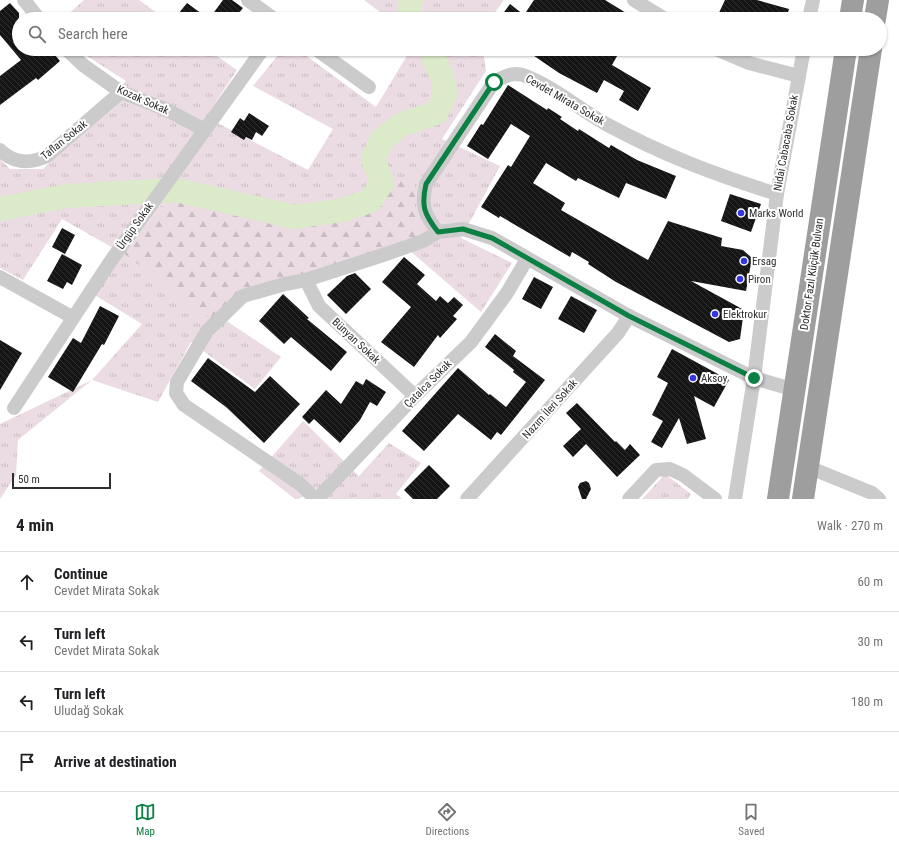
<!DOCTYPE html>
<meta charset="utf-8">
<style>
body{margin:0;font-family:"Roboto Condensed",sans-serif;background:#f2f2f2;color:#202124}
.scale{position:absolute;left:12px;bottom:10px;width:99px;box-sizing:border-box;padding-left:4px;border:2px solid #2e2e2e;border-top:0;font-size:11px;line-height:14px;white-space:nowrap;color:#2e2e2e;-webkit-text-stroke:3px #fff;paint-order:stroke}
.stop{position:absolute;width:12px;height:12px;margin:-9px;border:3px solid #0b8043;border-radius:50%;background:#fff}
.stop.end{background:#0b8043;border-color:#fff;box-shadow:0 1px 4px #0008}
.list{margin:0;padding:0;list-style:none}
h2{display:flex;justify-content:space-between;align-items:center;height:52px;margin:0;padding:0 16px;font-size:17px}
h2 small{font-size:13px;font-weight:400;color:#757577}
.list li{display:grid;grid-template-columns:26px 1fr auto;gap:12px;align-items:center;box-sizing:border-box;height:60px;padding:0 16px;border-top:1px solid #e0e0e0}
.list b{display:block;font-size:15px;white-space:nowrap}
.list p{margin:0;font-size:13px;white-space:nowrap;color:#757577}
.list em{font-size:13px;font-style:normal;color:#757577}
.icon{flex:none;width:22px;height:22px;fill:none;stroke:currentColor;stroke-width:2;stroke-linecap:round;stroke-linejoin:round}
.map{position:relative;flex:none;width:899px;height:499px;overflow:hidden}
.search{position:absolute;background:#fff;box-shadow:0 1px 3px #0004;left:12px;right:12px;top:12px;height:44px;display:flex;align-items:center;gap:10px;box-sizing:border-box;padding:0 14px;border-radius:22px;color:#757577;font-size:15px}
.sheet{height:292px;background:#fff}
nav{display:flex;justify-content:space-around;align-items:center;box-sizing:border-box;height:56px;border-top:1px solid #e0e0e0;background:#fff;font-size:11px;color:#757577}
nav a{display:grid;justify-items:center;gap:2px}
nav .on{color:#0b8043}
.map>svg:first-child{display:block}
</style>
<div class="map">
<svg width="899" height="499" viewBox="0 0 899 499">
<defs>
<pattern id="grass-tufts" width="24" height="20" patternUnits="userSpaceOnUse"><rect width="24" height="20" fill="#ebdbe3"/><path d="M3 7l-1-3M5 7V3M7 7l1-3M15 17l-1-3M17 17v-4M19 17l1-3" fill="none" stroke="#cabcc3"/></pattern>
<pattern id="forest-firs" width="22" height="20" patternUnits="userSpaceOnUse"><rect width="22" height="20" fill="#ebdbe3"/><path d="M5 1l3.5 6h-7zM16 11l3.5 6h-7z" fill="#cabcc3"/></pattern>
<pattern id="building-back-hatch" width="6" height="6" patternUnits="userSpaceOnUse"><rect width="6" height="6" fill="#151515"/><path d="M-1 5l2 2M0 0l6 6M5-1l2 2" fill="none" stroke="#2f2f2f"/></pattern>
</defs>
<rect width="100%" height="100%" fill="#fff"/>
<g fill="url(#grass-tufts)">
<path d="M84,0H139L165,19H63Z"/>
<path d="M364,0H504L490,19H389Z"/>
<path d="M76,49H207L237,70L206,117L308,170L333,129L253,86L283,49H297L376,107L411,49H483L486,71L442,139L500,166L461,238L512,263L481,312L402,244L415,207V181L390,182L372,207L343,218L299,223L177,198L162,205L123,253L281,357L255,389L191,342L158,402L92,380L18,440L16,475L0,499V424L92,380L142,324L93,294L122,253L62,219L23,280L0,268V159L10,169H43L126,81Z"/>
<path d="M303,421L359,476L389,443L421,463L396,494L402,499H327L315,488L299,499H295L259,471Z"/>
<path d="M665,474L691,494L688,499H642Z"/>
</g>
<path fill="url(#forest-firs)" d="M415,180V207L419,238L238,294L211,319L123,253L162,205L177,198L299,223L343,218L372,207L390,182Z"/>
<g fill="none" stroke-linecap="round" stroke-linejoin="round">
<g stroke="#dbeac8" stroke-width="24">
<path d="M409,19L408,17L411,0"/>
<path d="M0,209L66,196L177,190L295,217L342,210L370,201L382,183L373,159L381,140L403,124L436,113L445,95L442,77L430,49"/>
</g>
</g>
<g fill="url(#building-back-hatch)">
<path d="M223,0H232L243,8L234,19H174L187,3L209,19Z"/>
<path d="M534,0H605L636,19H499L510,4L524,15Z"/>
<path d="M725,0H757L789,9L786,19H716Z"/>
<path d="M10,3L19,13V49H50L60,61L38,80L36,78L0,105V76L21,60L0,35V11Z"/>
<path d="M524,49H621L612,65L651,88L638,111L619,100L624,91L604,80L597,93L559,73Z"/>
<path d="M508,85L547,110L548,108L562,117L560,119L578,131L579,129L609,148L611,145L637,160L676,176L666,199L626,183L619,198L578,178L576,181L546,163L533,183L565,203L561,210L648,260L668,221L722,238L721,246L743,250L752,258L746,291L691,281L744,310L740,339L729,342L616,282L588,264L589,262L572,252L570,257L500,216L499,218L481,207L508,165L511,167L530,136L511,124L488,159L467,146L481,124L483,125Z"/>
<path d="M249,113L269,126L262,136L256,132L252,140L246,137L244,140L231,132L240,118L244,121Z"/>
<path d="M730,194L761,204L751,232L721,221Z"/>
<path d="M62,228L75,235L65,254L52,247Z"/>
<path d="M62,254L82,265L72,285L67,282L63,289L47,281Z"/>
<path d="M404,257L425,275L417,284L436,301L440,296L448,303L454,297L463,305L453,316L457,319L440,338L438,335L414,367L381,342L411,307L382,282Z"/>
<path d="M355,273L371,289L346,314L327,295L347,276Z"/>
<path d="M534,277L553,287L541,309L522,299Z"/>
<path d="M283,294L309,318L307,319L347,352L331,371L291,337L284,344L259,321Z"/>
<path d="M571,296L597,310L584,333L558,319Z"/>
<path d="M100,306L119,316L104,345L102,344L73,392L48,377L73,338L81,343Z"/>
<path d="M495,334L516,351L513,356L545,380L501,435L497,432L491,440L458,414L424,451L402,431L458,368L489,395L490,394L506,407L526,382L513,372L514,370L485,347Z"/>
<path d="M0,340L22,353L0,390Z"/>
<path d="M672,349L729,380L714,407L694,396L706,439L687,444L679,418L662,448L651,442L663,421L652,415L668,383L657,377Z"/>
<path d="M208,358L255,392L270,376L300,404L264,443L226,407L191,381Z"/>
<path d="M366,379L386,392L377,406L370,402L360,420L340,443L314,419L309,424L302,417L326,390L341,404L356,381L363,385Z"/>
<path d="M577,403L615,442L616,441L625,450L630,444L640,455L617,477L586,444L573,457L563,446L581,429L566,413Z"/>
<path d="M429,465L450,486L437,499H413L404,490Z"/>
<path d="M586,481L589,483L591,489L586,499H582L578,487L580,483Z"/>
</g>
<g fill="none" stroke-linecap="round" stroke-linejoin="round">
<g stroke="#cbcbcb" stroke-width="14">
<path d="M24,0L39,19"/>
<path d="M248,0L274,19"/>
<path d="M634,0L665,19"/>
<path d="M809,19L813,0"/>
<path d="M66,49L83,65L121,92L165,109L205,130"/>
<path d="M316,49L369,87"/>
<path d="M716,49L749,63L799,76"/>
<path d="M0,150C15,164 30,164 47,156L121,92"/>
<path d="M438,232C424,214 421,206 426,184L494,82C507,75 514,71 528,77C556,88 580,110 606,124C663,155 716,175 777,194"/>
<path d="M0,277L72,317"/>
<path d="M306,280L319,306L415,396"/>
<path d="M14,408L110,262L263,49"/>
<path d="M808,467L872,493L879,499"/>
<path d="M316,499L300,484L184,405L176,393L177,382L207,331L243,296L285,284L306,280L389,253L423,241L438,232L463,229L492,238L629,316L754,378L795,390"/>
<path d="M317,499L415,396L471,342L507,293L527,259"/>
<path d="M467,499L618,333L629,316"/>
<path d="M629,499L656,470L670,469L683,475L715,499"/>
<path d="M735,499L754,378L777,194L804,49"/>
</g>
<g stroke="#9e9e9e" stroke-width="22">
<path d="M850,19L853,0"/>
<path d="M875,19L878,0"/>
<path d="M778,499L846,49"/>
<path d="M803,499L871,49"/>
</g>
</g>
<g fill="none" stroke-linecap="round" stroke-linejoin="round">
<path stroke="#0b8043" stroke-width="5" d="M494,82L426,184C421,206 424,214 438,232L463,229L492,238L629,316L754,378"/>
</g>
<g fill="#3336e1" stroke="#fff" stroke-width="1.5">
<circle cx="741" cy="213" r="4"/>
<circle cx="744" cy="261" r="4"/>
<circle cx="740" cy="279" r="4"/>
<circle cx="715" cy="314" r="4"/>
<circle cx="693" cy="378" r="4"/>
</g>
<g text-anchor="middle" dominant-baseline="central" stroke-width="4" stroke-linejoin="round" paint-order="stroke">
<g font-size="11" fill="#2e2e2e" stroke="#fff">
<text transform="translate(143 100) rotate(24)">Kozak Sokak</text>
<text transform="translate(565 100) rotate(30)">Cevdet Mirata Sokak</text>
<text transform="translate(64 140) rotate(-39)">Taflan Sokak</text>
<text transform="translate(786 143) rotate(-80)">Nidai Cabacaba Sokak</text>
<text transform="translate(135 226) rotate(-55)">Ürgüp Sokak</text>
<text transform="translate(812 274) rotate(-82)">Doktor Fazıl Küçük Bulvarı</text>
<text transform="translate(356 341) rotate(43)">Bünyan Sokak</text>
<text transform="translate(428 384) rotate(-45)">Çatalca Sokak</text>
<text transform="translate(550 409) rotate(-48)">Nazım İleri Sokak</text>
</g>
<g font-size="11" fill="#2e2e2e" stroke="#fff" text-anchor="start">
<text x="749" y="213">Marks World</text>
<text x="752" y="261">Ersag</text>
<text x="748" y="279">Piron</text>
<text x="723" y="314">Elektrokur</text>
<text x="701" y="378">Aksoy</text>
</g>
</g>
</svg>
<div class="scale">50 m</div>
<div class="stop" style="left:494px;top:82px"></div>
<div class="stop end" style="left:754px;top:378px"></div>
<div class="search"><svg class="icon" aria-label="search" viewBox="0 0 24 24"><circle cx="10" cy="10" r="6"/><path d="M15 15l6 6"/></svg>Search here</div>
</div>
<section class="sheet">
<h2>4 min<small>Walk · 270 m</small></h2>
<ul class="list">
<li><svg class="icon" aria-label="ahead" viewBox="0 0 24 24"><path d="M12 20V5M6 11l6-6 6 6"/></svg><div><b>Continue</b><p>Cevdet Mirata Sokak</p></div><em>60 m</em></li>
<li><svg class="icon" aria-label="left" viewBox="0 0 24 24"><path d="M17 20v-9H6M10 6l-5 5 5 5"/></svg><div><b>Turn left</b><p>Cevdet Mirata Sokak</p></div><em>30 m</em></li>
<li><svg class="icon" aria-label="left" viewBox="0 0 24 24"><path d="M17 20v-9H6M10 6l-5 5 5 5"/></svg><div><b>Turn left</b><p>Uludağ Sokak</p></div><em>180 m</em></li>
<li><svg class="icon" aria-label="arrive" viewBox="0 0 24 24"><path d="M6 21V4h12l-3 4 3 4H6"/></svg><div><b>Arrive at destination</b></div></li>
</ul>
</section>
<nav>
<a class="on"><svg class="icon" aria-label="map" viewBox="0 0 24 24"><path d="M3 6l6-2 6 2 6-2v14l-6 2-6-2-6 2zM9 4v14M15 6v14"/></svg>Map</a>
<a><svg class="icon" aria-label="directions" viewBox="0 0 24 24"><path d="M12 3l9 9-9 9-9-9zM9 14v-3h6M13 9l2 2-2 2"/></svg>Directions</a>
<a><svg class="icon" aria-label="saved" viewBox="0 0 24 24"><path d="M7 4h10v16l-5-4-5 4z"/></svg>Saved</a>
</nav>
